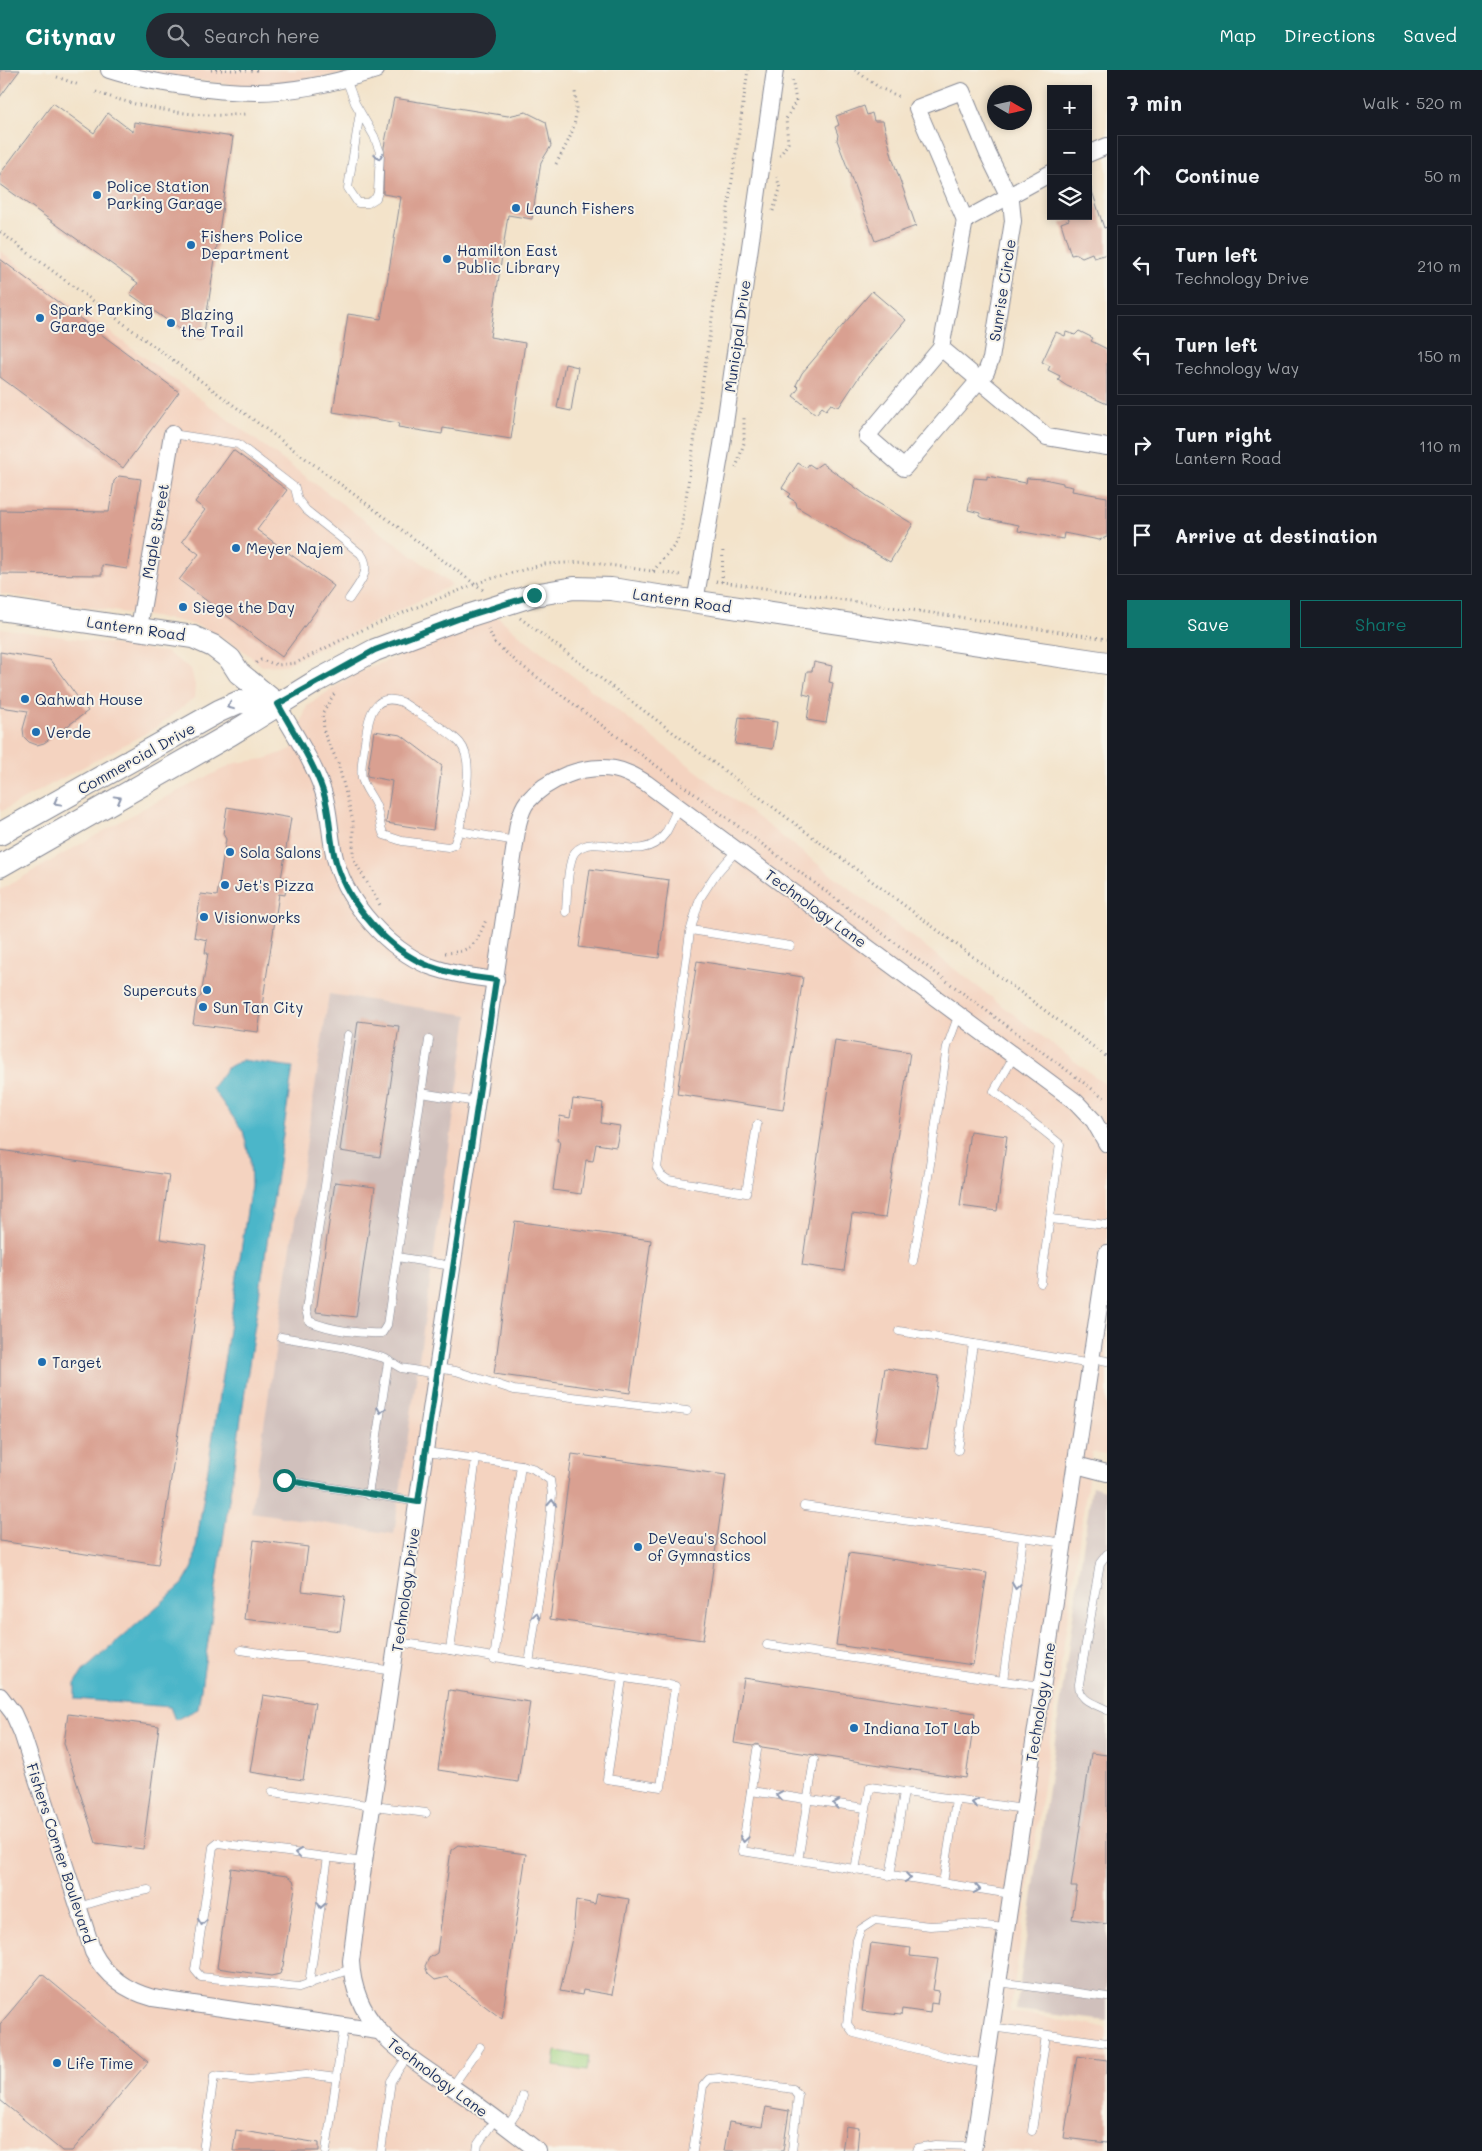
<!DOCTYPE html>
<meta charset="utf-8">
<style>
body{margin:0;font-family:Mali,sans-serif;background:#242831;color:#f1f3f6}
.controls{position:absolute;right:15px;top:15px;display:grid;overflow:hidden;border-radius:0px;box-shadow:0 2px 8px #0003}
.controls button{width:45px;height:45px;display:grid;place-items:center;padding:0;border:0;border-bottom:1px solid #363941;background:#171b24;color:#f1f3f6;font:25px sans-serif}
.compass{position:absolute;left:987px;top:15px;width:45px;height:45px;border-radius:50%;background:#171b24;box-shadow:0 2px 8px #0003;rotate:99deg}
.stop{position:absolute;width:15px;height:15px;margin:-11px;border:4px solid #0f766e;border-radius:50%;background:#fff}
.stop.end{background:#0f766e;border-color:#fff;box-shadow:0 1px 5px #0008}
.list{margin:0;padding:0;list-style:none}
h2{display:flex;justify-content:space-between;align-items:center;height:65px;margin:0;padding:0 20px;font-size:21px}
h2 small{font-size:16px;font-weight:400;color:#9ea1a6}
.list li{display:grid;grid-template-columns:32px 1fr auto;gap:15px;align-items:center;box-sizing:border-box;height:80px;margin:0 10px 10px;padding:0 10px;border:1px solid #363941;border-radius:0px}
.list b{display:block;font-size:19px;white-space:nowrap}
.list p{margin:0;font-size:16px;white-space:nowrap;color:#9ea1a6}
.list em{font-size:16px;font-style:normal;color:#9ea1a6}
.actions{display:flex;gap:10px;padding:15px 20px}
.actions a{flex:1;padding:11px 0;border:1px solid #0f766e;border-radius:0px;text-align:center;font-size:18px;color:#0f766e}
.actions .main{background:#0f766e;color:#fff}
.icon{flex:none;width:28px;height:28px;fill:none;stroke:currentColor;stroke-width:2;stroke-linecap:round;stroke-linejoin:round}
.map{position:relative;flex:none;width:1107px;height:2081px;overflow:hidden}
header{display:flex;align-items:center;gap:30px;box-sizing:border-box;height:70px;padding:0 25px;background:#0f766e;color:#fff}
header strong{font-size:24px}
nav{display:flex;gap:28px;margin-inline-start:auto;font-size:18px}
.search{width:350px;height:45px;background:#242831;display:flex;align-items:center;gap:12px;box-sizing:border-box;padding:0 18px;border-radius:28px;color:#9ea1a6;font-size:19px}
main{display:flex}
aside{flex:1;background:#171b24}
.map>svg:first-child{display:block}
</style>
<header>
<strong>Citynav</strong>
<div class="search"><svg class="icon" aria-label="search" viewBox="0 0 24 24"><circle cx="10" cy="10" r="6"/><path d="M15 15l6 6"/></svg>Search here</div>
<nav><a>Map</a><a>Directions</a><a>Saved</a></nav>
</header>
<main>
<div class="map">
<svg width="1107" height="2081" viewBox="0 0 1107 2081">
<rect width="100%" height="100%" fill="#f7f3e8"/>
<filter id="ink" filterUnits="userSpaceOnUse"><feTurbulence type="fractalNoise" baseFrequency=".02" numOctaves="2"/><feDisplacementMap in="SourceGraphic" scale="10" xChannelSelector="R" yChannelSelector="G"/><feConvolveMatrix kernelMatrix="1 2 1 2 8 2 1 2 1" color-interpolation-filters="sRGB"/></filter>
<filter id="wash" filterUnits="userSpaceOnUse"><feTurbulence type="fractalNoise" baseFrequency=".0096" numOctaves="4" result="noise"/><feDisplacementMap in="SourceGraphic" scale="20" xChannelSelector="R" yChannelSelector="G"/><feGaussianBlur stdDeviation="1.12" result="paint"/><feColorMatrix in="noise" values="0 0 0 0 0 0 0 0 0 0 0 0 0 0 0 0 0 1.4 0 .05"/><feComposite in="paint" operator="in"/></filter>
<g filter="url(#wash)">
<rect width="100%" height="100%" fill="#f3e3ca"/>
<g fill="#f4d3c0">
<path d="M124,0H363L257,18Z"/>
<path d="M0,181L452,515L285,595L262,596L240,578L201,557L181,551L0,524Z"/>
<path d="M497,546L518,564L1107,1016V1384L1092,1382L1010,1942L1107,1958V2081H0V820L144,738L235,693L265,689L292,679L307,636L352,605Z"/>
<path d="M0,558L166,582L191,599L195,615L194,628L157,657L0,742Z"/>
</g>
<g fill="#d0c0bc">
<path d="M329,924L468,945L394,1464L251,1442Z"/>
<path d="M1092,1416L1107,1421V1951L1016,1940Z"/>
</g>
<path fill="#a1d484" stroke="#5e8271" d="M556,1981L589,1986L587,2001L554,1996Z"/>
<path fill="#4cb6c9" stroke="#347294" d="M242,990L293,997L198,1639L175,1650L170,1637L75,1629V1614L83,1601L183,1514L193,1497L251,1115L250,1089L243,1061L212,1018L227,998Z"/>
<g id="blocks">
<g fill="#d9a091">
<path d="M0,0H20L0,27Z"/>
<path d="M394,28L508,46L526,42L546,52L551,76L541,92L532,149L508,145L490,267L525,273L511,369L443,358L442,364L398,357L399,353L333,342L348,244L381,249L401,127L383,124L384,77Z"/>
<path d="M53,33L94,63L108,43L133,62L134,52L233,67L203,270L192,268L130,224L138,213L0,114V104Z"/>
<path d="M864,36L867,45L872,43L874,51H883L893,90L916,156L875,171L837,70L838,65L835,57L839,55L836,46Z"/>
<path d="M1091,118L1104,158L1107,157V184L1094,188L1092,183L1082,187L1077,184L1071,185L1061,153L1069,150L1068,146H1088V119Z"/>
<path d="M0,189L179,322L123,398L0,307Z"/>
<path d="M872,221L906,250L861,304L839,337L831,334L826,340L822,337L816,344L793,326L799,318L796,315L802,303Z"/>
<path d="M1079,261L1093,268L1091,271L1107,279V334L1067,316L1058,310L1060,306L1048,300L1050,296L1042,292L1056,262L1065,266L1066,262L1075,265Z"/>
<path d="M565,294L578,297L571,341L557,338Z"/>
<path d="M233,380L287,420L257,460L334,516L282,587L179,510L199,484L182,471L205,440L195,432Z"/>
<path d="M798,393L806,398L809,394L815,398L822,393L870,428L913,454L890,492L797,437L796,432L788,427L791,424L782,418Z"/>
<path d="M119,406L141,409L127,499L102,495V505L0,504V440L109,442L114,411Z"/>
<path d="M987,406L1026,413L1027,408L1044,409L1063,413V415L1073,417L1072,421L1107,427V467L1099,470L1064,463L1063,469L1018,461L1019,455L983,448L980,446V443L968,440L974,408L987,409Z"/>
<path d="M0,582L50,590L88,641L44,673L37,675L29,672L24,667L23,659L28,641L0,637Z"/>
<path d="M814,592L832,596L829,612L833,613L826,653L807,650L811,626L803,624L807,601H812Z"/>
<path d="M739,647L777,652L773,679L735,674Z"/>
<path d="M374,661L401,665L442,696L433,760L386,753L392,711L367,706Z"/>
<path d="M227,737L291,748L281,809L287,810L285,825L279,824L258,962L193,954L197,930L201,926L208,883H205L207,870L194,867L201,824L217,826L226,769L223,764Z"/>
<path d="M590,799L669,810L659,888L579,877Z"/>
<path d="M697,891L803,907L783,1040L677,1024Z"/>
<path d="M358,951L399,956L380,1087L340,1081Z"/>
<path d="M835,970L910,982L885,1148L852,1144L844,1201L802,1195Z"/>
<path d="M573,1029L603,1033L601,1053L620,1056L616,1077L596,1074L593,1091L586,1090L581,1124L553,1120L560,1070H557L560,1046L570,1048Z"/>
<path d="M970,1061L1007,1066L997,1141L960,1136Z"/>
<path d="M0,1080L169,1105L160,1169L206,1176L158,1495L0,1471Z"/>
<path d="M335,1112L375,1117L356,1247L316,1242Z"/>
<path d="M515,1151L651,1170L630,1323L494,1304Z"/>
<path d="M885,1298L938,1306L927,1379L874,1372Z"/>
<path d="M572,1384L726,1405L703,1570L550,1549Z"/>
<path d="M254,1470L308,1477L302,1521L345,1526L340,1561L244,1549Z"/>
<path d="M849,1483L987,1503L973,1595L836,1575Z"/>
<path d="M744,1608L975,1643L966,1708L762,1677L757,1674L753,1676L734,1673Z"/>
<path d="M449,1620L530,1632L518,1712L438,1700Z"/>
<path d="M263,1625L315,1633L303,1710L250,1702Z"/>
<path d="M68,1644L159,1656L143,1779L96,1773L64,1673Z"/>
<path d="M1091,1683L1107,1685V1854L1072,1849L1077,1817H1071Z"/>
<path d="M458,1775L526,1784L502,1949L447,1907L435,1910L428,1904L425,1896L429,1888L437,1883L451,1780Z"/>
<path d="M231,1798L287,1806L293,1810L295,1817L283,1896L280,1904L271,1906L217,1898Z"/>
<path d="M597,1824L629,1829L612,1925L583,1920L582,1925L560,1921L573,1864L576,1830L595,1834Z"/>
<path d="M871,1873L911,1878L910,1886L938,1889L933,1920L939,1921L937,1934L931,1933L930,1943L902,1939L901,1945L862,1941Z"/>
<path d="M42,1904L148,1992L72,2081H62L0,2030V1954Z"/>
<path d="M1077,1986L1107,1990V2073L1064,2068Z"/>
<path d="M766,2037L789,2041L783,2081H724L729,2052L762,2057Z"/>
<path d="M846,2056L859,2058L857,2081H842Z"/>
<path d="M236,2060L319,2073V2081H233Z"/>
</g>
</g>
</g>
<g filter="url(#ink)">
<use href="#blocks" fill-opacity="0" stroke="#878994" stroke-width="1"/>
<g fill="none" stroke-linecap="round" stroke-linejoin="round">
<defs>
<g id="lane">
<path d="M346,9L355,33L374,66L380,82L378,122L376,128L368,133H358L348,118L360,42"/>
<path d="M172,364L238,374L295,418L298,430L306,440L361,484C373,500 358,515 349,529"/>
<path d="M459,761L454,775L448,777L402,771L384,765C379,755 380,746 376,736C372,726 364,718 362,708C360,698 363,687 364,678C368,654 369,620 402,632C417,643 449,660 460,673C476,692 463,738 459,761L516,771"/>
<path d="M737,780L715,805L700,828L690,862L657,1098L661,1105L668,1110L746,1123L757,1055"/>
<path d="M566,842C567,829 567,791 575,782C597,759 640,798 665,764C670,756 674,746 678,737"/>
<path d="M691,860L790,876"/>
<path d="M348,965L306,1240L309,1251C330,1260 359,1264 382,1263L387,1255L429,970"/>
<path d="M1014,986L994,1021L1060,1074L1041,1213"/>
<path d="M421,1023L477,1032"/>
<path d="M1050,1149L1107,1155"/>
<path d="M397,1187L452,1196"/>
<path d="M913,1191L929,1101L947,977L959,944"/>
<path d="M899,1261L1091,1294"/>
<path d="M281,1267L342,1277L384,1288L401,1298L436,1304"/>
<path d="M1091,1288L1107,1291"/>
<path d="M437,1298L456,1301L514,1320L687,1341"/>
<path d="M958,1380L973,1274"/>
<path d="M426,1382L521,1395L532,1398L550,1410L552,1424L550,1451L529,1594"/>
<path d="M476,1388L450,1580L675,1616L661,1717L607,1709L622,1609"/>
<path d="M284,1410L418,1432"/>
<path d="M368,1425L388,1292"/>
<path d="M804,1436L1064,1473"/>
<path d="M1023,1468L1003,1611L1042,1616"/>
<path d="M1107,1484L1100,1493L1079,1614C1079,1631 1093,1633 1107,1640"/>
<path d="M398,1572L450,1580"/>
<path d="M767,1575L1003,1611"/>
<path d="M241,1580L287,1587H301L393,1601"/>
<path d="M494,1589L521,1395"/>
<path d="M757,1680L742,1781L1011,1824"/>
<path d="M751,1721L865,1738"/>
<path d="M272,1722L426,1743"/>
<path d="M798,1791L814,1690"/>
<path d="M855,1800L870,1717L1024,1739"/>
<path d="M890,1806L904,1722"/>
<path d="M943,1813L956,1730"/>
<path d="M78,1837L112,1827L148,1820"/>
<path d="M351,1899L299,1917L201,1907L195,1900L213,1777L218,1773L364,1792"/>
<path d="M998,1912L1107,1927"/>
<path d="M309,1914L328,1787"/>
<path d="M991,1957L1107,1973"/>
<path d="M986,1994L948,1987L854,1963L847,1954L857,1870L861,1859L875,1850L930,1856L965,1854L1006,1858"/>
<path d="M452,2017L480,1977"/>
<path d="M507,2057L519,2039L523,2026"/>
<path d="M1032,2061L1046,1965"/>
<path d="M203,2081L214,2006L250,2010L306,2004L337,2008"/>
<path d="M326,2081L344,1956"/>
<path d="M381,2081L391,2011L407,1987"/>
<path d="M477,2081L478,2074L495,2049"/>
<path d="M693,2081L703,2016L709,2009L719,2008L793,2019L798,2025L792,2081"/>
<path d="M917,2081L918,2078L935,2075L974,2076"/>
</g>
<g id="street">
<path d="M109,0C149,13 214,22 256,22C296,22 338,12 376,0"/>
<path d="M1088,84L1107,76"/>
<path d="M1051,103L965,150L941,278L1047,367L1107,377"/>
<path d="M941,278L867,366L904,398L986,302L991,289L1013,151L1011,131L988,84L962,21L917,38L965,150"/>
<path d="M695,532L722,375L775,0"/>
<path d="M139,558L172,364"/>
<path d="M277,634C293,662 313,691 323,721C331,744 329,769 336,792C348,834 388,879 429,896C451,904 473,907 496,910"/>
<path d="M1076,1395L1107,1403"/>
<path d="M0,1626L13,1643L22,1663L93,1882C106,1907 127,1921 153,1928L378,1961"/>
<path d="M538,2081C510,2059 481,2037 452,2017C403,1983 354,1957 351,1891L362,1805L518,754C520,747 522,738 527,732C547,709 583,694 614,699C626,701 636,707 646,713L1076,1032L1094,1051L1107,1074"/>
<path d="M973,2081L1107,1183"/>
</g>
<g id="secondary">
<path d="M0,539L193,567L213,576L230,589L239,603L277,634"/>
<path d="M0,764L219,641L239,632L277,634"/>
<path d="M0,796L231,664L315,612L375,580L458,549L534,525L574,518L611,519L1107,593"/>
</g>
</defs>
<use href="#lane" stroke="#878994" stroke-width="9"/>
<use href="#street" stroke="#878994" stroke-width="18"/>
<use href="#secondary" stroke="#878994" stroke-width="24"/>
<g stroke="#878994" stroke-width="3" stroke-dasharray="1 4" stroke-linecap="butt">
<path d="M211,0H261"/>
<path d="M855,0L880,18L900,27"/>
<path d="M57,7L79,15"/>
<path d="M96,22C139,38 199,49 245,44"/>
<path d="M780,86L788,73L786,49L796,31L792,9"/>
<path d="M556,94C571,66 579,55 575,22"/>
<path d="M773,141L780,119L777,107"/>
<path d="M0,162L483,520"/>
<path d="M736,398L744,373V345"/>
<path d="M653,501L675,475L681,462L748,0"/>
<path d="M716,511L1107,569"/>
<path d="M722,512L723,477"/>
<path d="M520,548L1107,987"/>
<path d="M488,559L495,573L518,593L1107,1030"/>
<path d="M256,593L261,590L278,595L296,593L353,564L412,539L486,510L545,494L587,492L680,505"/>
<path d="M334,624L323,642L324,663L338,693L353,751V788L380,835"/>
<path d="M445,883C472,882 476,874 486,850"/>
</g>
<use href="#lane" stroke="#fff" stroke-width="8"/>
<use href="#street" stroke="#fff" stroke-width="16"/>
<use href="#secondary" stroke="#fff" stroke-width="22"/>
</g>
<defs><path id="oneway-chevron" d="M-2-3.5L2.5 0L-2 3.5" fill="none" stroke-width="1.6" stroke-linecap="round" stroke-linejoin="round" transform="scale(1.25)"/></defs>
<g stroke="#8d97ae">
<use href="#oneway-chevron" transform="translate(379 86) rotate(82)"/>
<use href="#oneway-chevron" transform="translate(230 636) rotate(158)"/>
<use href="#oneway-chevron" transform="translate(118 729) rotate(-29)"/>
<use href="#oneway-chevron" transform="translate(57 732) rotate(151)"/>
<use href="#oneway-chevron" transform="translate(381 1340) rotate(99)"/>
<use href="#oneway-chevron" transform="translate(552 1433) rotate(-87)"/>
<use href="#oneway-chevron" transform="translate(1016 1516) rotate(98)"/>
<use href="#oneway-chevron" transform="translate(536 1546) rotate(-82)"/>
<use href="#oneway-chevron" transform="translate(779 1725) rotate(-171)"/>
<use href="#oneway-chevron" transform="translate(975 1733) rotate(-172)"/>
<use href="#oneway-chevron" transform="translate(836 1734) rotate(-171)"/>
<use href="#oneway-chevron" transform="translate(744 1769) rotate(98)"/>
<use href="#oneway-chevron" transform="translate(298 1783) rotate(-173)"/>
<use href="#oneway-chevron" transform="translate(908 1808) rotate(8)"/>
<use href="#oneway-chevron" transform="translate(977 1819) rotate(9)"/>
<use href="#oneway-chevron" transform="translate(321 1835) rotate(99)"/>
<use href="#oneway-chevron" transform="translate(202 1852) rotate(98)"/>
</g>
</g>
<g fill="none" stroke-linecap="round" stroke-linejoin="round" filter="url(#ink)">
<path stroke="#0f766e" stroke-width="6" d="M284,1410L418,1432L496,910C473,907 451,904 429,896C388,880 348,834 336,792C329,769 331,744 323,721C313,691 293,662 278,634L375,580L458,549L534,525"/>
</g>
<g fill="#1f6fb2" stroke="#f7f3e8" stroke-width="2">
<circle cx="97" cy="125" r="5"/>
<circle cx="516" cy="138" r="5"/>
<circle cx="191" cy="175" r="5"/>
<circle cx="447" cy="189" r="5"/>
<circle cx="40" cy="248" r="5"/>
<circle cx="171" cy="253" r="5"/>
<circle cx="236" cy="478" r="5"/>
<circle cx="183" cy="537" r="5"/>
<circle cx="25" cy="629" r="5"/>
<circle cx="36" cy="662" r="5"/>
<circle cx="230" cy="782" r="5"/>
<circle cx="225" cy="815" r="5"/>
<circle cx="204" cy="847" r="5"/>
<circle cx="207" cy="920" r="5"/>
<circle cx="203" cy="937" r="5"/>
<circle cx="42" cy="1292" r="5"/>
<circle cx="638" cy="1477" r="5"/>
<circle cx="854" cy="1658" r="5"/>
<circle cx="57" cy="1993" r="5"/>
</g>
<g text-anchor="middle" dominant-baseline="central" stroke-width="4" stroke-linejoin="round" paint-order="stroke">
<g font-size="15" fill="#1b2f5e" stroke="#f7f3e8" text-anchor="start">
<text x="107" y="116">Police Station<tspan x="107" dy="17">Parking Garage</tspan></text>
<text x="526" y="138">Launch Fishers</text>
<text x="201" y="166">Fishers Police<tspan x="201" dy="17">Department</tspan></text>
<text x="457" y="180">Hamilton East<tspan x="457" dy="17">Public Library</tspan></text>
<text x="50" y="239">Spark Parking<tspan x="50" dy="17">Garage</tspan></text>
<text x="181" y="244">Blazing<tspan x="181" dy="17">the Trail</tspan></text>
<text x="246" y="478">Meyer Najem</text>
<text x="193" y="537">Siege the Day</text>
<text x="35" y="629">Qahwah House</text>
<text x="46" y="662">Verde</text>
<text x="240" y="782">Sola Salons</text>
<text x="235" y="815">Jet's Pizza</text>
<text x="214" y="847">Visionworks</text>
<text x="197" y="920" text-anchor="end">Supercuts</text>
<text x="213" y="937">Sun Tan City</text>
<text x="52" y="1292">Target</text>
<text x="648" y="1468">DeVeau's School<tspan x="648" dy="17">of Gymnastics</tspan></text>
<text x="864" y="1658">Indiana IoT Lab</text>
<text x="67" y="1993">Life Time</text>
</g>
<g font-size="15" fill="#1b2f5e" stroke="#f7f3e8">
<text transform="translate(1002 220) rotate(-81)">Sunrise Circle</text>
<text transform="translate(737 266) rotate(-82)">Municipal Drive</text>
<text transform="translate(155 461) rotate(-80)">Maple Street</text>
<text transform="translate(682 530) rotate(8)">Lantern Road</text>
<text transform="translate(136 558) rotate(8)">Lantern Road</text>
<text transform="translate(136 688) rotate(-29)">Commercial Drive</text>
<text transform="translate(816 838) rotate(36)">Technology Lane</text>
<text transform="translate(405 1520) rotate(-82)">Technology Drive</text>
<text transform="translate(1040 1632) rotate(-81)">Technology Lane</text>
<text transform="translate(61 1783) rotate(72)">Fishers Corner Boulevard</text>
<text transform="translate(438 2007) rotate(37)">Technology Lane</text>
</g>
</g>
</svg>
<div class="controls">
<button>+</button>
<button>−</button>
<button><svg class="icon" aria-label="layers" viewBox="0 0 24 24"><path d="M12 4l9 5-9 5-9-5zM3 14l9 5 9-5"/></svg></button>
</div>
<svg class="compass" viewBox="-18 -18 36 36"><path d="M0-13l5 13h-10z" fill="#e53935"/><path d="M0 13l5-13h-10z" fill="#9ea1a6"/></svg>
<div class="stop" style="left:284px;top:1410px"></div>
<div class="stop end" style="left:534px;top:525px"></div>
</div>
<aside>
<h2>7 min<small>Walk · 520 m</small></h2>
<ul class="list">
<li><svg class="icon" aria-label="ahead" viewBox="0 0 24 24"><path d="M12 20V5M6 11l6-6 6 6"/></svg><div><b>Continue</b></div><em>50 m</em></li>
<li><svg class="icon" aria-label="left" viewBox="0 0 24 24"><path d="M17 20v-9H6M10 6l-5 5 5 5"/></svg><div><b>Turn left</b><p>Technology Drive</p></div><em>210 m</em></li>
<li><svg class="icon" aria-label="left" viewBox="0 0 24 24"><path d="M17 20v-9H6M10 6l-5 5 5 5"/></svg><div><b>Turn left</b><p>Technology Way</p></div><em>150 m</em></li>
<li><svg class="icon" aria-label="right" viewBox="0 0 24 24"><path d="M7 20v-9h11M14 6l5 5-5 5"/></svg><div><b>Turn right</b><p>Lantern Road</p></div><em>110 m</em></li>
<li><svg class="icon" aria-label="arrive" viewBox="0 0 24 24"><path d="M6 21V4h12l-3 4 3 4H6"/></svg><div><b>Arrive at destination</b></div></li>
</ul>
<div class="actions"><a class="main">Save</a><a>Share</a></div>
</aside>
</main>
